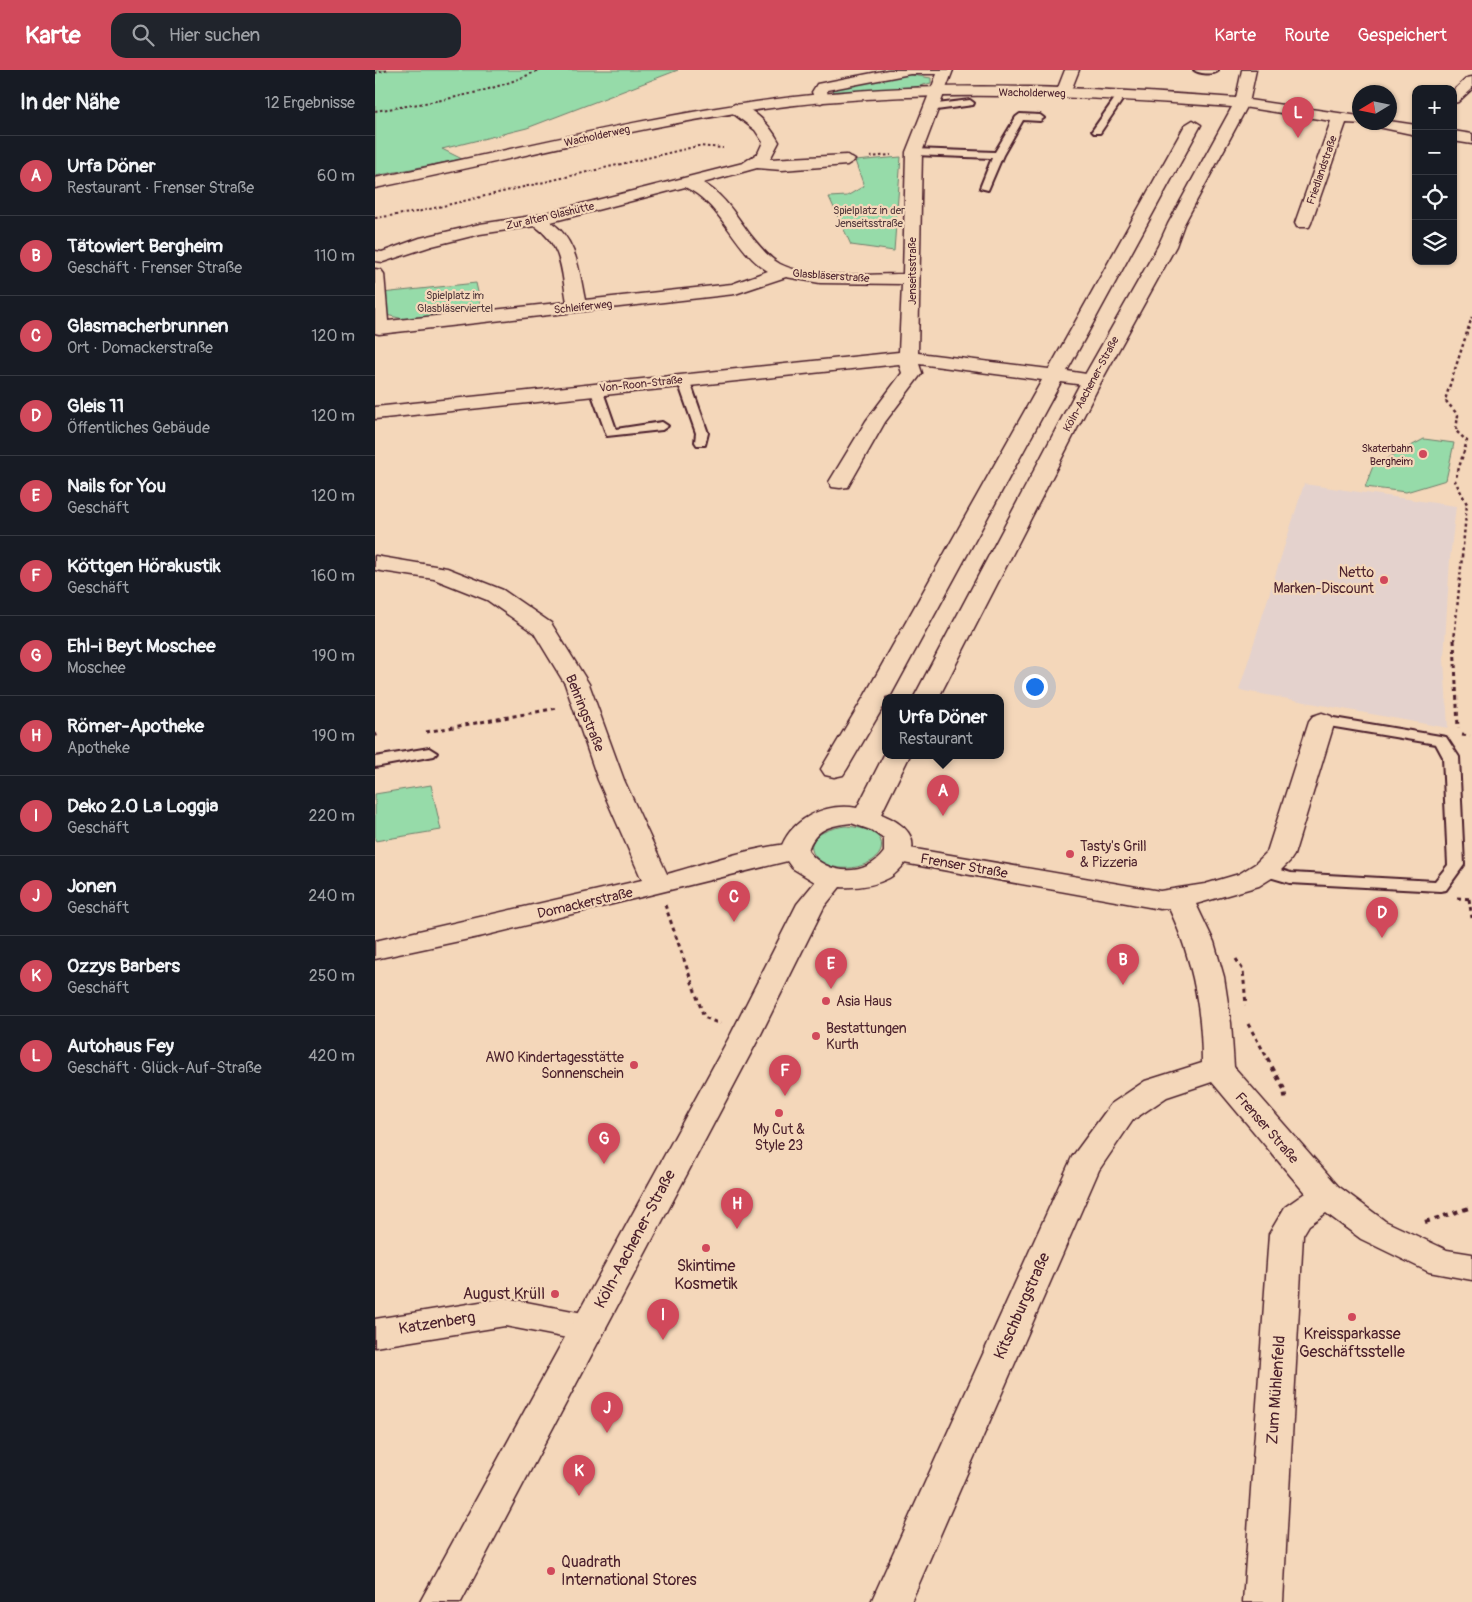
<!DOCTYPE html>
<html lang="de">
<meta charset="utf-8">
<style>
body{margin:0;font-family:Pangolin,sans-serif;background:#20242c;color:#f1f3f6}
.controls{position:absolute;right:15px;top:15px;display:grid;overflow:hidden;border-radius:10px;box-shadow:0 1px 4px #0004}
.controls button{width:45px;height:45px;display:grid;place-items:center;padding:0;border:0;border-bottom:1px solid #363941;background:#171b24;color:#f1f3f6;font:25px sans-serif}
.compass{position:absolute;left:977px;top:15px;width:45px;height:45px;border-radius:50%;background:#171b24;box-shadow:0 1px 4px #0004;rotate:260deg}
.you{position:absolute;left:659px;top:616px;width:18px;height:18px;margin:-12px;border:4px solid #fff;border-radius:50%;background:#1a73e8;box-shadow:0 0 0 8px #1a73e833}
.badge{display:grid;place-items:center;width:32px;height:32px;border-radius:50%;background:#d1495b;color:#fff;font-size:16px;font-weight:700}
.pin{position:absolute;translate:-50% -41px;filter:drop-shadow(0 1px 2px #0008)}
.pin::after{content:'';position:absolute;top:26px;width:18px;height:15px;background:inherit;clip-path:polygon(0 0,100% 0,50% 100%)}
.popup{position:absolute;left:507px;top:624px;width:122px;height:65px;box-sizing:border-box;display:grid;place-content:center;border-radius:10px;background:#171b24;filter:drop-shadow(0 1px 4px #0005);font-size:16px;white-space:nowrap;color:#9ea1a6}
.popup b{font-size:19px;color:#f1f3f6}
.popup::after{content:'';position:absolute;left:50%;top:100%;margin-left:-10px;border:10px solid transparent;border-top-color:#171b24}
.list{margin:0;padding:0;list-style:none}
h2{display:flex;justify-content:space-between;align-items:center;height:65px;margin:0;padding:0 20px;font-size:21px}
h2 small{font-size:16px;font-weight:400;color:#9ea1a6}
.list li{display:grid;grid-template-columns:32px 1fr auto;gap:15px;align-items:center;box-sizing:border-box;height:80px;padding:0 20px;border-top:1px solid #363941}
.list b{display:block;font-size:19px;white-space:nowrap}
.list p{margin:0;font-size:16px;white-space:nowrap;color:#9ea1a6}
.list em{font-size:16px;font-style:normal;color:#9ea1a6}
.icon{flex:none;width:28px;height:28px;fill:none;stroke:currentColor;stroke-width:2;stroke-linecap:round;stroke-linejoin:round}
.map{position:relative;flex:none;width:1097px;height:1532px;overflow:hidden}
header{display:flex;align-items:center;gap:30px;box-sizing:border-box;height:70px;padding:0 25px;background:#d1495b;color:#fff}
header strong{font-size:24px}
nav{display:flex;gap:28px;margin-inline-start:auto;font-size:18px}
.search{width:350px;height:45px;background:#20242c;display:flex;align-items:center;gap:12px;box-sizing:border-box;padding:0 18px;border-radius:15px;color:#9ea1a6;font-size:19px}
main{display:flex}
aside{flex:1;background:#171b24}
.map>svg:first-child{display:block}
</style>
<header>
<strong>Karte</strong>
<div class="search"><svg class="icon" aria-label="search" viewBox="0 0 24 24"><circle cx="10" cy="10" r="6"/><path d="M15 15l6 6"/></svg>Hier suchen</div>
<nav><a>Karte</a><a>Route</a><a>Gespeichert</a></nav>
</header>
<main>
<aside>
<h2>In der Nähe<small>12 Ergebnisse</small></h2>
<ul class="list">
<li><span class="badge">A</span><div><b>Urfa Döner</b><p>Restaurant · Frenser Straße</p></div><em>60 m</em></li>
<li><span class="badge">B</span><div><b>Tätowiert Bergheim</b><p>Geschäft · Frenser Straße</p></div><em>110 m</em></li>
<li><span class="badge">C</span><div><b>Glasmacherbrunnen</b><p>Ort · Domackerstraße</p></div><em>120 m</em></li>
<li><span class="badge">D</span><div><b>Gleis 11</b><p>Öffentliches Gebäude</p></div><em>120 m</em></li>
<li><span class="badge">E</span><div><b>Nails for You</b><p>Geschäft</p></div><em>120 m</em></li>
<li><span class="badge">F</span><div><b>Köttgen Hörakustik</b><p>Geschäft</p></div><em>160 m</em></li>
<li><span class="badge">G</span><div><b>Ehl-i Beyt Moschee</b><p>Moschee</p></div><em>190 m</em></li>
<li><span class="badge">H</span><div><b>Römer-Apotheke</b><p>Apotheke</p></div><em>190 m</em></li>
<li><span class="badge">I</span><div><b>Deko 2.0 La Loggia</b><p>Geschäft</p></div><em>220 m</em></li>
<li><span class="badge">J</span><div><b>Jonen</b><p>Geschäft</p></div><em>240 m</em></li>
<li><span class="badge">K</span><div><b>Ozzys Barbers</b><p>Geschäft</p></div><em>250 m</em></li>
<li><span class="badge">L</span><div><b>Autohaus Fey</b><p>Geschäft · Glück-Auf-Straße</p></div><em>420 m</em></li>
</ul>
</aside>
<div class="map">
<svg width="1097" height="1532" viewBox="0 0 1097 1532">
<rect width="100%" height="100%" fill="#f4d7ba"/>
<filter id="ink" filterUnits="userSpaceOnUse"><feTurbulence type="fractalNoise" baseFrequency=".02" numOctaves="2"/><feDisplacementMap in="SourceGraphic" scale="10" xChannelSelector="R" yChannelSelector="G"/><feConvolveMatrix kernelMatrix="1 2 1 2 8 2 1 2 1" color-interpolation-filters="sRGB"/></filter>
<g filter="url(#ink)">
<path fill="#e4d2cd" d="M929,414L1081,436L1075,489L1069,589L1073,658L864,620Z"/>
<g fill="#96dba9" stroke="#707d6a">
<path d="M0,0H303L152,58L67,79L87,89L0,106Z"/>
<path d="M530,4L556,8V13L537,18L469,23L459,22L458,19Z"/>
<path d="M526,87L519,181L476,175L454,127L472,126L489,116L480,91Z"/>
<path d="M101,213L108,245L38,251L11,245L7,223Z"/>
<path d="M1049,369L1079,373L1071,410L1031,422L990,417L998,396Z"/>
<path d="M56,715L66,760L0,771V724Z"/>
<path d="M470,756C484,757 511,761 506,780C504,786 499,790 493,793C449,814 404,766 470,756Z"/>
</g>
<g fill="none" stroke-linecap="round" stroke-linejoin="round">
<defs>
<g id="lane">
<path d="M819,0H843V1C838,5 824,4 819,0Z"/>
<path d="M743,24L750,26L725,63H719L717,61Z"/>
<path d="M595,30L599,33L598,35L554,41L550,38L554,35Z"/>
<path d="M645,44L665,45L669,48L665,51L648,50L628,85L613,120L605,118L617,88L539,85L534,82L539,79L620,82L641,47Z"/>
<path d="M308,306L314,309L333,363L330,375H322L320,372L321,363L302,309Z"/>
<path d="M221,315L227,319L241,359L287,352L293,356L287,360L232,366L215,319Z"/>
<path d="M947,646L1071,667L1084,687L1089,795L1071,820L1065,821L915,813L884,804L882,800L884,796L890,795L916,803L1060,811L1073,795L1068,687L1061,674L942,654L939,651Z"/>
<path d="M54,678L62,683L59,686L0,697V687Z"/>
</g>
<g id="street">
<path d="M513,0H578L547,82L543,283L674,299L810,55L818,50L826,55L692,301L724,306L727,310L724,314L717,316L686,312L516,625L510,627V634L472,699L468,705L459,707L450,705L446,699L490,625L667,310L544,294L547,303L510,352L473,417L465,418L457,417L454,412L491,351L527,303L524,294L0,349V337L524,282L527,214L445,213L411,207L360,224L4,264L0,263V199L6,200L9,204L13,251L192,232C186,200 188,176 160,156L105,164L57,176L8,192L0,191V181L7,182L45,168L105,154L163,145L368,93L383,83L388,72L380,60L355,41L353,38L360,34C379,38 395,55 404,72L395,89L472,85L480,90L472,95L407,100L382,98L328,113C350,125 363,149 377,167C385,177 394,188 405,194C436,210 493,204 528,204L531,82L562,4H535L452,20L453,29L446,33L441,32L437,22L442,14ZM310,117C348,135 359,181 393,201L357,214L210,230C204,201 202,170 176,152Z"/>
<path d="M690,0H704L695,23L688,27L681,23Z"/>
<path d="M1097,7V19L1083,32L1078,33V21L1092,8Z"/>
<path d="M867,29L984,46V52L1014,51L1041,55V65L989,54L971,53L936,153L934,157H922L920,153L956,51L862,36L860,33L862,30Z"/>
<path d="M1078,61L1097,64V74L1078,71Z"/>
<path d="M0,486L72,498L128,520L176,553L214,614L249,710L292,804C322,796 403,768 429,775L433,781L429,787L108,866L0,889V871L267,810L223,710L190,614L159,563L112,530L59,509L0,500Z"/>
<path d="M947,643L956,646L960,651L919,785L915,791L900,806L884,816L821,834L839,872L849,907L856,953L859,997L963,1116L1010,1151L1072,1180L1097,1184V1210L1054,1202L986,1169L951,1143L934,1155L928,1165L908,1532H868L894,1164L910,1137L930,1123L837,1012L792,1027L758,1050L724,1100L536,1532H496L697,1087L736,1034L770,1011L827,993C827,938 817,887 794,838L785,839L523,792L513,790L509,784L513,778L523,776L785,821L830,814L864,804L880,794L892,782L934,651L938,646Z"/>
<path d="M130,1228L213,1244L226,1248L231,1258L226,1268L213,1272L130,1256L0,1277V1249Z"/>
</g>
<g id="secondary">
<path d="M867,0H881L874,33L809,154L801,176L727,310L564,627H539L707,310L783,176L793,154L857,37C721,27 585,20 449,32C297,46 149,88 0,118V108C148,78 295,39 446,24C584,10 723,18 861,28Z"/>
<path d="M510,683V685H535L506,744C528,753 548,768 531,792C526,798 521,804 514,808C499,816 482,818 465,817L449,837L386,964L86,1532H45L356,964L422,834L440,812L417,798L405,781C414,750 450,732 482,738ZM476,753L496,760L509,769V782C491,808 451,805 433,781C439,759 456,755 476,753Z"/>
</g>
</defs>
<use href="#lane" stroke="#4a1f2b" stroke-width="4"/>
<use href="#street" stroke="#4a1f2b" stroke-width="3"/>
<use href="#secondary" stroke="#4a1f2b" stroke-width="3"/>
<g stroke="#4a1f2b" stroke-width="2" stroke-dasharray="2.5 2.5" stroke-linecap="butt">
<path d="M0,3L14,0"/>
<path d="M0,41C56,32 112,25 164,0"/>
<path d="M495,87L516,85"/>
<path d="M0,148L42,142L323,76L348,78"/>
</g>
<path stroke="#4a1f2b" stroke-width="2.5" stroke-dasharray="3 3" stroke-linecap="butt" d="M1079,571L1092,434L1080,411L1092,371L1081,361L1083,345L1070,330L1097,247"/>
<g stroke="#4a1f2b" stroke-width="3" stroke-dasharray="4 4" stroke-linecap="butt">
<path d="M1079,570L1083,658"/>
<path d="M51,662L183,638"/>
<path d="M0,663L3,670"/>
<path d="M1087,665L1095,666"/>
<path d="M1082,828L1097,829"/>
<path d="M1094,829L1097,848"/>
<path d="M290,835L329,947L345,954"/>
<path d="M861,889L868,900L871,935"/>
<path d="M873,954L893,989"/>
</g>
<g stroke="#4a1f2b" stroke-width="4" stroke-dasharray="5 5" stroke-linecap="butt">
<path d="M892,988L909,1019L911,1033"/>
<path d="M1050,1152L1097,1137"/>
</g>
<use href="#lane" fill="#f4d7ba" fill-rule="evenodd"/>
<use href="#street" fill="#f4d7ba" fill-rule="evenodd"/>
<use href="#secondary" fill="#f4d7ba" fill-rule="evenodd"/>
</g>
</g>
<g fill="#d1495b" stroke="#f4d7ba" stroke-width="2">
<circle cx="1048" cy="384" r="5"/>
<circle cx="1009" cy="510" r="5"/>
<circle cx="695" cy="784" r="5"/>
<circle cx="451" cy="931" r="5"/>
<circle cx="441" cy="966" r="5"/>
<circle cx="259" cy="995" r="5"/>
<circle cx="404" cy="1043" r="5"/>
<circle cx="331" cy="1178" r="5"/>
<circle cx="180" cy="1224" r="5"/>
<circle cx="977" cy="1247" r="5"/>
<circle cx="176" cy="1501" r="5"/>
</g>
<g text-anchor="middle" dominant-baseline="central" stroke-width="4.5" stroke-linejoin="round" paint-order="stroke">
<g font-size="11" fill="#4a1f2b" stroke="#f4d7ba">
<text transform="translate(657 23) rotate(1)">Wacholderweg</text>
<text transform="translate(222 66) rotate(-12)">Wacholderweg</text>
<text transform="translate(947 100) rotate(-71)">Friedlandstraße</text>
<text transform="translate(175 146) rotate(-13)">Zur alten Glashütte</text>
<text transform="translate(537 201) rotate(-90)">Jenseitsstraße</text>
<text transform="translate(456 206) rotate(4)">Glasbläserstraße</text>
<text transform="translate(208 237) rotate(-6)">Schleiferweg</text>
<text transform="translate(266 314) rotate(-6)">Von-Roon-Straße</text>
<text transform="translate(716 314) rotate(-62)">Köln-Aachener-Straße</text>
</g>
<g font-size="11" fill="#553b3e" stroke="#f4d7ba">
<text x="494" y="140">Spielplatz in der<tspan x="494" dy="13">Jenseitsstraße</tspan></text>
<text x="80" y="225">Spielplatz im<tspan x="80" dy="13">Glasbläserviertel</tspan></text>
</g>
<g font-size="11" fill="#4a1f2b" stroke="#f4d7ba" text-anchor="end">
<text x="1038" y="378">Skaterbahn<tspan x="1038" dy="13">Bergheim</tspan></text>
</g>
<g font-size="14" fill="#4a1f2b" stroke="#f4d7ba" text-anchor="start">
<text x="999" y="502" text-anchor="end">Netto<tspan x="999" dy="16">Marken-Discount</tspan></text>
<text x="705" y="776">Tasty's Grill<tspan x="705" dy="16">&amp; Pizzeria</tspan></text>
<text x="461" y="931">Asia Haus</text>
<text x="451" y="958">Bestattungen<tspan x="451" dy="16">Kurth</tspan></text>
<text x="249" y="987" text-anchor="end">AWO Kindertagesstätte<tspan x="249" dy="16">Sonnenschein</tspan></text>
<text x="404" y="1059" text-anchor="middle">My Cut &amp;<tspan x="404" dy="16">Style 23</tspan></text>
</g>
<g font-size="14" fill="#4a1f2b" stroke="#f4d7ba">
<text transform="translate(210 643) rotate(68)">Behringstraße</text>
<text transform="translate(589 796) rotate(10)">Frenser Straße</text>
<text transform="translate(210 833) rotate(-13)">Domackerstraße</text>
<text transform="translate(892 1058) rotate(49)">Frenser Straße</text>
</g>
<g font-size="16" fill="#4a1f2b" stroke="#f4d7ba">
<text transform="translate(260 1169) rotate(-62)">Köln-Aachener-Straße</text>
<text transform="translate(647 1236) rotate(-66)">Kitschburgstraße</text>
<text transform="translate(62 1253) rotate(-9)">Katzenberg</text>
<text transform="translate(901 1320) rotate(-86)">Zum Mühlenfeld</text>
</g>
<g font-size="16" fill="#4a1f2b" stroke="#f4d7ba">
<text x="331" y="1196">Skintime<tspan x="331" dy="18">Kosmetik</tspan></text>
<text x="170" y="1224" text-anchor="end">August Krüll</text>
<text x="977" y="1264">Kreissparkasse<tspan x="977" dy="18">Geschäftsstelle</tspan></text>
<text x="186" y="1492" text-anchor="start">Quadrath<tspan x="186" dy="18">International Stores</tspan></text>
</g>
</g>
</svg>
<div class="controls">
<button>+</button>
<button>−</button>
<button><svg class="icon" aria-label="locate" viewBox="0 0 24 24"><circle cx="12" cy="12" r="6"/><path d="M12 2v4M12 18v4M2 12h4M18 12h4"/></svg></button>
<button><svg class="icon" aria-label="layers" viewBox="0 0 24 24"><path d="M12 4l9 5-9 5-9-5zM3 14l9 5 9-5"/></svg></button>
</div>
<svg class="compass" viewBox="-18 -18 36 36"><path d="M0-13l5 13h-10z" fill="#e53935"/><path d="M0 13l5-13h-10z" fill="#9ea1a6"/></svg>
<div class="you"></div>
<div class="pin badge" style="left:568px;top:746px">A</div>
<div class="popup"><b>Urfa Döner</b>Restaurant</div>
<div class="pin badge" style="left:748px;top:915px">B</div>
<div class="pin badge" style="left:359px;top:852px">C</div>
<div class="pin badge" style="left:1007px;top:868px">D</div>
<div class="pin badge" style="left:456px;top:919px">E</div>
<div class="pin badge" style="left:410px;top:1026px">F</div>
<div class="pin badge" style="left:229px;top:1094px">G</div>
<div class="pin badge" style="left:362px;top:1159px">H</div>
<div class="pin badge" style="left:288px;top:1270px">I</div>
<div class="pin badge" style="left:232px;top:1363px">J</div>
<div class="pin badge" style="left:204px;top:1426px">K</div>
<div class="pin badge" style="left:923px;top:68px">L</div>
</div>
</main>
